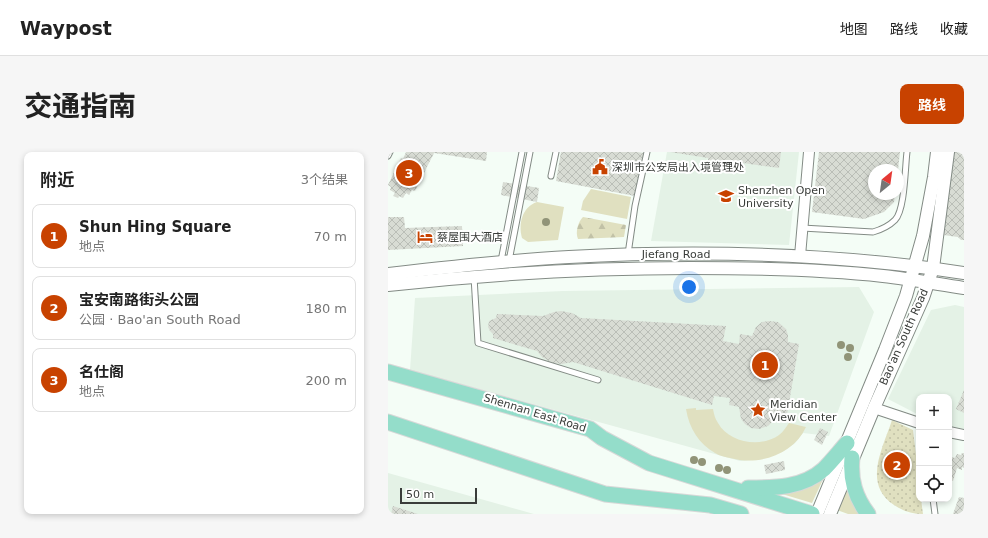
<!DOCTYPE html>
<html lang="zh">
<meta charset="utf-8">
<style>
body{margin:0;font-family:"DejaVu Sans","Noto Sans SC",sans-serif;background:#f6f6f6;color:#222}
.controls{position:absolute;right:12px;bottom:12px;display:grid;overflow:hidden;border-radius:8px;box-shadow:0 2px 6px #0003}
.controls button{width:36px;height:36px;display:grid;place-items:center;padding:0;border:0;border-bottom:1px solid #e0e0e0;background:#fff;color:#222;font:20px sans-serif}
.compass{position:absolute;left:480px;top:12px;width:36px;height:36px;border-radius:50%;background:#fff;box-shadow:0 2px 6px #0003;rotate:29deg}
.scale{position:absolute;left:12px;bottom:10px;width:77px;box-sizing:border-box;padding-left:4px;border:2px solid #3a3d3a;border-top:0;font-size:11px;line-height:14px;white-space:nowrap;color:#3a3d3a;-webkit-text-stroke:3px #fff;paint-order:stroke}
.you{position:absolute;left:301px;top:135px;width:14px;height:14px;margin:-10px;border:3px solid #fff;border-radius:50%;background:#1a73e8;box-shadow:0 0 0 6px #1a73e833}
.badge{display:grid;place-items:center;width:26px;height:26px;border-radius:50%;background:#c84200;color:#fff;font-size:13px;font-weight:700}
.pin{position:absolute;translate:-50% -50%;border:2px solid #fff;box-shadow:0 1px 4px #0006}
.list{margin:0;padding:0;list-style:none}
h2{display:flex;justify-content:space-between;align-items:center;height:52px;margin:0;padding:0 16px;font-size:17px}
h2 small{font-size:13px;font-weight:400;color:#767676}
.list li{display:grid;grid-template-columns:26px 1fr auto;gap:12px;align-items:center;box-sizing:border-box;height:64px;margin:0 8px 8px;padding:0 8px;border:1px solid #e0e0e0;border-radius:8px}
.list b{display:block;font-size:15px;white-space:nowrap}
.list p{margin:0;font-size:13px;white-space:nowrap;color:#767676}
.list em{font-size:13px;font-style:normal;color:#767676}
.icon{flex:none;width:22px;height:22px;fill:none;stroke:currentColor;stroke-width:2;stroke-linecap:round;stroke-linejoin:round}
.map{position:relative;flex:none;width:576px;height:362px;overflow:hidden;border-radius:8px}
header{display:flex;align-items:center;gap:24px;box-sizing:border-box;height:56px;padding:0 20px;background:#fff;border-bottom:1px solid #e0e0e0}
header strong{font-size:19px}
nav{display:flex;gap:22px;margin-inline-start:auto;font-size:14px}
.intro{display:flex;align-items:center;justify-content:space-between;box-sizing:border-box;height:96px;padding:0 24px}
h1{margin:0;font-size:28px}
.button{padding:10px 18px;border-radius:8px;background:#c84200;color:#fff;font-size:14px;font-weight:700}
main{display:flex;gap:24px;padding:0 24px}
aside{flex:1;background:#fff;border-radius:8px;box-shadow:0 2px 6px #0003}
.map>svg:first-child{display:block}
</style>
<header>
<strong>Waypost</strong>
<nav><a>地图</a><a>路线</a><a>收藏</a></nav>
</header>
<div class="intro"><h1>交通指南</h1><a class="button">路线</a></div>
<main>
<aside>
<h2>附近<small>3个结果</small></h2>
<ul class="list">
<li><span class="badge">1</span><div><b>Shun Hing Square</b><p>地点</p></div><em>70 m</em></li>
<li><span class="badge">2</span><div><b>宝安南路街头公园</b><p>公园 · Bao'an South Road</p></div><em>180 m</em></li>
<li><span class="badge">3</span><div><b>名仕阁</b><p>地点</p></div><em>200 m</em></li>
</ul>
</aside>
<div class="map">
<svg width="576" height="362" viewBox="0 0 576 362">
<defs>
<pattern id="forest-firs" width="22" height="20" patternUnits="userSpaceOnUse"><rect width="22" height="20" fill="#e0e0c0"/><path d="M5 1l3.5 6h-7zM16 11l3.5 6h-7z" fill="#c1c1a6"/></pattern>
<pattern id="park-dots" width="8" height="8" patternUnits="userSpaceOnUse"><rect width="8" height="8" fill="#e0e0c0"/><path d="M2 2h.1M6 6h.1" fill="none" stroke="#c1c1a6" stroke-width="1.8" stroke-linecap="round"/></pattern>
<pattern id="building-cross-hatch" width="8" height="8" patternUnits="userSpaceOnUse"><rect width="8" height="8" fill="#d8dcd4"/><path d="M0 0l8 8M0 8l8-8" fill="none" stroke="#babeb7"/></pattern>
</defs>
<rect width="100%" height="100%" fill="#f4fdf6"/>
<g fill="#e4f2e6">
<path d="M279,0H411L401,93L263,89Z"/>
<path d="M471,135L486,160L441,284L415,281L407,291L396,299L375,307L352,309L22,218L27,146L175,139Z"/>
<path d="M567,153L576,155V277L561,275V245H531V263L500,247L543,158Z"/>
<path d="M0,321L146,362H0Z"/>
</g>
<g fill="#e0e0c0">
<path d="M203,37L243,45L239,67L193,58L195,49Z"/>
<path d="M149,50L176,55L170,88L140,90L134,86C130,72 134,55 149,50Z"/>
<path d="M308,256V258L325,257C326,262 327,267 330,271C341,291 373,296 391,283C395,280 398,275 401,271L418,275C405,303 371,314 342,306C337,305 332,304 327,301C311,292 301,276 298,257Z"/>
<path d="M438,321L424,351L384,339Z"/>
<path d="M459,333L474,362H460L449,358Z"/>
</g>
<path fill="url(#forest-firs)" d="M195,65L238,73L236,85L190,87C187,80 190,70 195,65Z"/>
<path fill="url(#park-dots)" d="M504,268L525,278L531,328V347H533L535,362C524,362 515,359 506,353C474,332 495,296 504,268Z"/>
<g fill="url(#building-cross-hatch)">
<path d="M18,0H99L98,9L46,1L27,39L24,38L21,43L18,41L15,46L11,44L10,46L5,44L7,41L2,38L3,35L0,33L13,6L15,7Z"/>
<path d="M173,0H249L256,1L247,44L168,29Z"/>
<path d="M282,0H393L391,16L355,11V13L320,9V6Z"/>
<path d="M431,0H512L510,18H486V42H507L506,50L496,60L476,67L424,60Z"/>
<path d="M566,0H576V88H573L570,85L555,83Z"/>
<path d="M115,30L151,36L149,50L113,43Z"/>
<path d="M0,65H16L17,76L74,74L75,94L0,98Z"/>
<path d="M173,159L184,161L193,166L338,174L335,189L351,192L352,182L364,184L368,175L374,170L381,169L390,170L398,177L400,183V190L411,192L399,263L388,261L385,269L380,274L371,277L363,276L357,272L353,267L351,255L341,253L342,246L326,244L324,253L185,210L174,212L164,211L154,205L149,199L105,186V182L102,179L100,175L101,169L108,166L109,162L155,164L166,160Z"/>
<path d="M576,238V261L568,257Z"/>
<path d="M432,276L440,280L434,293L426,288Z"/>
<path d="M574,301H576V316L574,315V318L569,316L565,329L561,328V304L567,306L569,302L573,303Z"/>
<path d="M396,309L397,318L378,322L376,313Z"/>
<path d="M571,345L576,346V362H565Z"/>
<path d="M5,354L30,362H3Z"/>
</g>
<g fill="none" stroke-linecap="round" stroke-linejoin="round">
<defs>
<g id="service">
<path d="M0,4L2,0"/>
<path d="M163,24L168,0"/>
<path d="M414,76L485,80C492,78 501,74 507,68C517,58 517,15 519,0"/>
<path d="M240,102L247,54L259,0"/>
<path d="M113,109L134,0"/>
<path d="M121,109L142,0"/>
<path d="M86,125L90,191L210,228"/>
<path d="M545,347L547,362"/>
</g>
<g id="minor">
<path d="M412,104L421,0"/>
<path d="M486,256L531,271"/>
<path d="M561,280L576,283"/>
</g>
<g id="tertiary">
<path d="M0,122C60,115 120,108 181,105C312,98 446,101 576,121"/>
<path d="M0,133C100,122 201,116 302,116C367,116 431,117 495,124C522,127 549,132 576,136"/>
<path d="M429,362L497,198L518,144L535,84L546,25L549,0"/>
<path d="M442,362L486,256L535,146L545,116L560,0"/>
</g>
<g id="primary">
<path d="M0,220L202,277L214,286L261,311L424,362"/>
<path d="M0,270L217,342L322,353L353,362"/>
<path d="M464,306C462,328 467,345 480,362"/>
<path d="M360,336C387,336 415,336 436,317C444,309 451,300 459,291"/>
</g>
</defs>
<use href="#service" stroke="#838b85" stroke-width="7"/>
<use href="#minor" stroke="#838b85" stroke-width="12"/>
<use href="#tertiary" stroke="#838b85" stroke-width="14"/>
<use href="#primary" stroke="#d8d8d8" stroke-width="17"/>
<use href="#service" stroke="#fff" stroke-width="5"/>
<use href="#minor" stroke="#fff" stroke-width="10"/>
<use href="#tertiary" stroke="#fff" stroke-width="12"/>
<use href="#primary" stroke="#94ddca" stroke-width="15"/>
</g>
<g fill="#919478">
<circle cx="158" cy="70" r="4"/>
<circle cx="453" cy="193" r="4"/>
<circle cx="462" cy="196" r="4"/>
<circle cx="460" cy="205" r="4"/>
<circle cx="306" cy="308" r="4"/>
<circle cx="314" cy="310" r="4"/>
<circle cx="331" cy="316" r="4"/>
<circle cx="339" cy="318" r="4"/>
</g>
<defs>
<symbol id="civic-bare" viewBox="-9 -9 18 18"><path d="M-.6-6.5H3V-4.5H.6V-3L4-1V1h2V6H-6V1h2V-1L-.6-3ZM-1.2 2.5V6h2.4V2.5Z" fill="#c84200" stroke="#fff" stroke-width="2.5" paint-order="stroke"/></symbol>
<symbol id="university-bare" viewBox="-9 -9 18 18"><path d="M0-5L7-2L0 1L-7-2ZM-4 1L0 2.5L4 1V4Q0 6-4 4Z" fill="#c84200" stroke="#fff" stroke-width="2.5" paint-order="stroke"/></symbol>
<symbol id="hotel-bare" viewBox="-9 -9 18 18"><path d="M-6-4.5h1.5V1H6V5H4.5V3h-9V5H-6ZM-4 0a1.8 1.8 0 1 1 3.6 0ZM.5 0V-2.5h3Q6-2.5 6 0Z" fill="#c84200" stroke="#fff" stroke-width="2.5" paint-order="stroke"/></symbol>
<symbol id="sight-bare" viewBox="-9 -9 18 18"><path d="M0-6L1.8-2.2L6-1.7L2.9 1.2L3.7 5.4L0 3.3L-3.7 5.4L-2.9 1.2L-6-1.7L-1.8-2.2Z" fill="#c84200" stroke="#fff" stroke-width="2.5" paint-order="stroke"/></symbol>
</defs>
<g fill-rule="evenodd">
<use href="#civic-bare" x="201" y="4" width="22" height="22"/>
<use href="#university-bare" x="327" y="33" width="22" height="22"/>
<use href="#hotel-bare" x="26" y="74" width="22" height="22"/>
<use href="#sight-bare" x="359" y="247" width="22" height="22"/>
</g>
<g text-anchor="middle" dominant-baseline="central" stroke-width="4" stroke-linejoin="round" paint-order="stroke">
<g font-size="11" fill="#3a3d3a" stroke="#fff" text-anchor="start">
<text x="224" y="15">深圳市公安局出入境管理处</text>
<text x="350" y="38">Shenzhen Open<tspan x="350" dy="13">University</tspan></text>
<text x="49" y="85">蔡屋围大酒店</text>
<text x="382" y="252">Meridian<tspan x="382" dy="13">View Center</tspan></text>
</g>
<g font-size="11" fill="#3a3d3a" stroke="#fff">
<text x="288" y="102">Jiefang Road</text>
<text transform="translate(516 185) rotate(-66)">Bao'an South Road</text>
<text transform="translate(147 261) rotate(17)">Shennan East Road</text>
</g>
</g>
</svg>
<div class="controls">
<button>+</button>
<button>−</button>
<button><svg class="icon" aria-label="locate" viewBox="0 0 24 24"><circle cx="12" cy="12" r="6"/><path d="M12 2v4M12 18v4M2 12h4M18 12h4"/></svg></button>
</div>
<svg class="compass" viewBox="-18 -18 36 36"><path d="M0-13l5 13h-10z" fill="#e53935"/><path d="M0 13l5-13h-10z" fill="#767676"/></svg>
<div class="scale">50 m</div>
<div class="you"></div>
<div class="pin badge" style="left:377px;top:213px">1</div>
<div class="pin badge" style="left:509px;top:313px">2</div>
<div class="pin badge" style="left:21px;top:21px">3</div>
</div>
</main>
